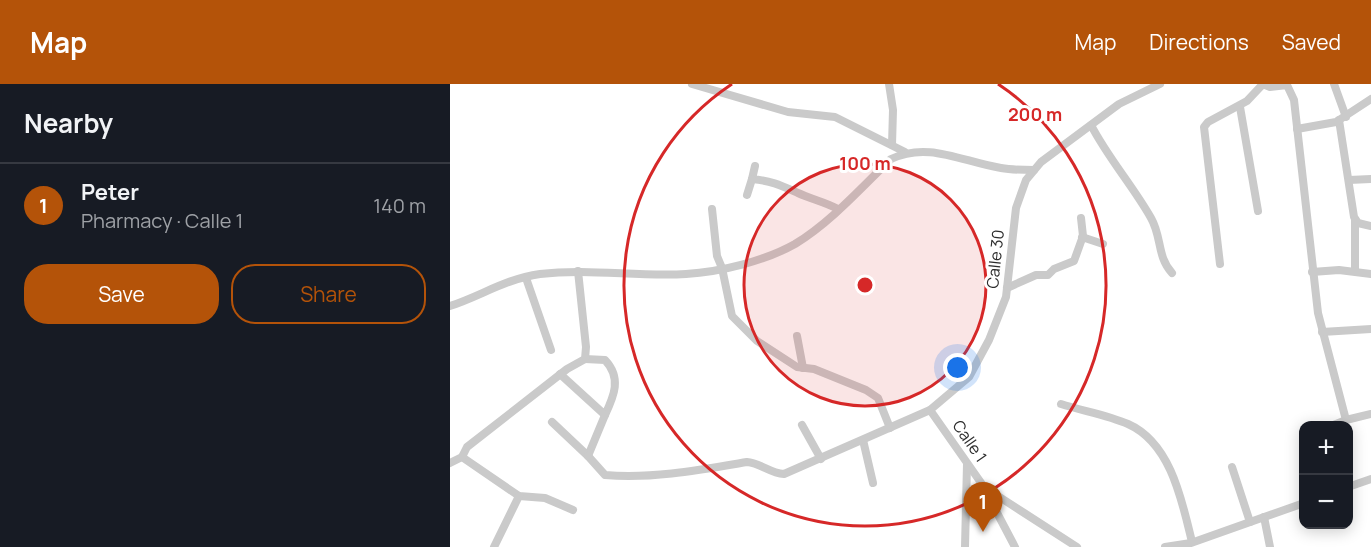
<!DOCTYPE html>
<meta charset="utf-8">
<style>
body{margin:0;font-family:Manrope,sans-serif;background:#20242c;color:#f1f3f6}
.controls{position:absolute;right:18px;bottom:18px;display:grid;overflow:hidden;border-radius:12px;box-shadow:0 3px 15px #0003}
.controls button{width:54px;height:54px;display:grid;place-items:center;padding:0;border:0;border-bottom:2px solid #363941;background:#171b24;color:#f1f3f6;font:30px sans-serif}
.you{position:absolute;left:508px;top:284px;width:21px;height:21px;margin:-15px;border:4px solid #fff;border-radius:50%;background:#1a73e8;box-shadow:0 0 0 9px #1a73e833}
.badge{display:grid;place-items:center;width:39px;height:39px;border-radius:50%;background:#b45309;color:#fff;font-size:20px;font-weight:700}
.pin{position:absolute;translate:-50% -50px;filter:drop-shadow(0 2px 3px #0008)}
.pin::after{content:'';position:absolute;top:32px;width:21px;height:18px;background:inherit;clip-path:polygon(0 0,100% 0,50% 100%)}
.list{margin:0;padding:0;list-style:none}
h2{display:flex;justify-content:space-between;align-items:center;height:78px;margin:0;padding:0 24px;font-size:26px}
h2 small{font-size:20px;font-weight:400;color:#9ea1a6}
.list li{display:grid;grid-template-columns:39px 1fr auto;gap:18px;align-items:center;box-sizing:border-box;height:84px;padding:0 24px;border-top:2px solid #363941}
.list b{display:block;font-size:22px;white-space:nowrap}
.list p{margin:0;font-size:20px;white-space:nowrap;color:#9ea1a6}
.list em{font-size:20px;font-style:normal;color:#9ea1a6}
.actions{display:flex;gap:12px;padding:18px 24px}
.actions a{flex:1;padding:14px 0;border:2px solid #b45309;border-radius:24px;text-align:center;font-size:21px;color:#b45309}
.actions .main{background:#b45309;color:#fff}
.map{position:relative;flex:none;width:921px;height:463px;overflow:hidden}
header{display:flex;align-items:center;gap:36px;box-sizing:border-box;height:84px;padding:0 30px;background:#b45309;color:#fff}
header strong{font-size:28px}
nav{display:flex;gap:33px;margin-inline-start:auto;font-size:21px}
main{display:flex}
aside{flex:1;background:#171b24}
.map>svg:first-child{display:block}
</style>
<header>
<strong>Map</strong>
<nav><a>Map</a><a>Directions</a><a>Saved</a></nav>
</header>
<main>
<aside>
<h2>Nearby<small></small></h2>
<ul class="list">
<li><span class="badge">1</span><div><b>Peter</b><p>Pharmacy · Calle 1</p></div><em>140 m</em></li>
</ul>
<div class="actions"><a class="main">Save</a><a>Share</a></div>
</aside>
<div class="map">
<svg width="921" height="463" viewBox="0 0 921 463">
<rect width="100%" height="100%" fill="#fff"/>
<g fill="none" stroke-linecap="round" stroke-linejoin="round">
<g stroke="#cacaca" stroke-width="8">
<path d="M242,0L338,28L385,33L455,68"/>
<path d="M439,0L443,26L442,61"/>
<path d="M813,0L820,3L837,1L844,16L868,229L896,336L921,330"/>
<path d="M884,0L896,33"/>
<path d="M790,23L808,127"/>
<path d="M889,36L904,133L908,139L921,142"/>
<path d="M641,41C658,74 683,102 701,134C712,153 707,173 722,189"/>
<path d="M847,45L886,38L921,15"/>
<path d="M305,82L302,95C322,97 330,101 348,109C361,115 375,118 388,125"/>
<path d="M899,96L921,95"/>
<path d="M297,111L302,95"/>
<path d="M262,125L267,172L272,184L282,232L307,257L347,283L364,285L416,306L428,314L440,344"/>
<path d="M632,153L653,160"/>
<path d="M770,180L754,43L758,38L797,17L813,0"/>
<path d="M905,187V136"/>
<path d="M862,188L889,186L921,190"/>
<path d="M76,194L101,266"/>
<path d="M557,204L586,191H598L604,185L624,177L633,152L631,134"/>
<path d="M0,222C31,212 55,195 90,190C139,184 187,193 236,190C270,188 315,177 345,160C381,138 411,104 441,75C478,57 513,78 551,84C562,86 573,86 584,86"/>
<path d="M872,248L921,245"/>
<path d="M347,252L353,284"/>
<path d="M110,290L155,331C164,312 172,294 155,276L135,275"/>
<path d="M611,320C633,327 658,331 678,340C721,359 732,417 742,458"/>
<path d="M480,326L534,403L627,463"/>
<path d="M102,338L138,372L155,331"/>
<path d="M352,341L371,375"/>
<path d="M881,342L896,336"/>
<path d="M413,356L423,399"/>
<path d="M138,372L155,391C202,395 250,386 297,378C310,379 320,389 334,390L480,326L519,293L539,256L556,213L566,124L576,96L591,78L669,20L710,0"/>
<path d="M12,373L69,412L95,414L123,426"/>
<path d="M0,379L12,373L17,363L117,285L135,275L136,263L128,187"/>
<path d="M782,383L800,438"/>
<path d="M898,403L921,395"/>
<path d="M534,404L565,463"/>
<path d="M814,433L820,463"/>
<path d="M44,463L69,412"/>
<path d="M515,463L517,380"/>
<path d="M715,463L741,459L854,419"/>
</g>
</g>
<circle cx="415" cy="201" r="121" fill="#d62828" fill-opacity=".12"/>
<g fill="none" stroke="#d62828" stroke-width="3">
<circle cx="415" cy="201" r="121"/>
<path d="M548 0A241 241 0 1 1 282 0"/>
</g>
<g text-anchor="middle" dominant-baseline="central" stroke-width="6" stroke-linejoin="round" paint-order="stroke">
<g font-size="16" fill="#2d2d2d" stroke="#fff">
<text transform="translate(545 175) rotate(-84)">Calle 30</text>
<text transform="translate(520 357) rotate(55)">Calle 1</text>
</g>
</g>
<circle cx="415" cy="201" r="9" fill="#d62828" stroke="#fff" stroke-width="3"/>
<g font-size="18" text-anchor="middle" font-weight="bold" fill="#d62828" stroke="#fff" stroke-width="6" stroke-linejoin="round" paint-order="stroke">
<text x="585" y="37">200 m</text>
<text x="415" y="86">100 m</text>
</g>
</svg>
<div class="controls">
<button>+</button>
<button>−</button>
</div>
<div class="you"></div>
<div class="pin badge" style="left:533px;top:448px">1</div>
</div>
</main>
